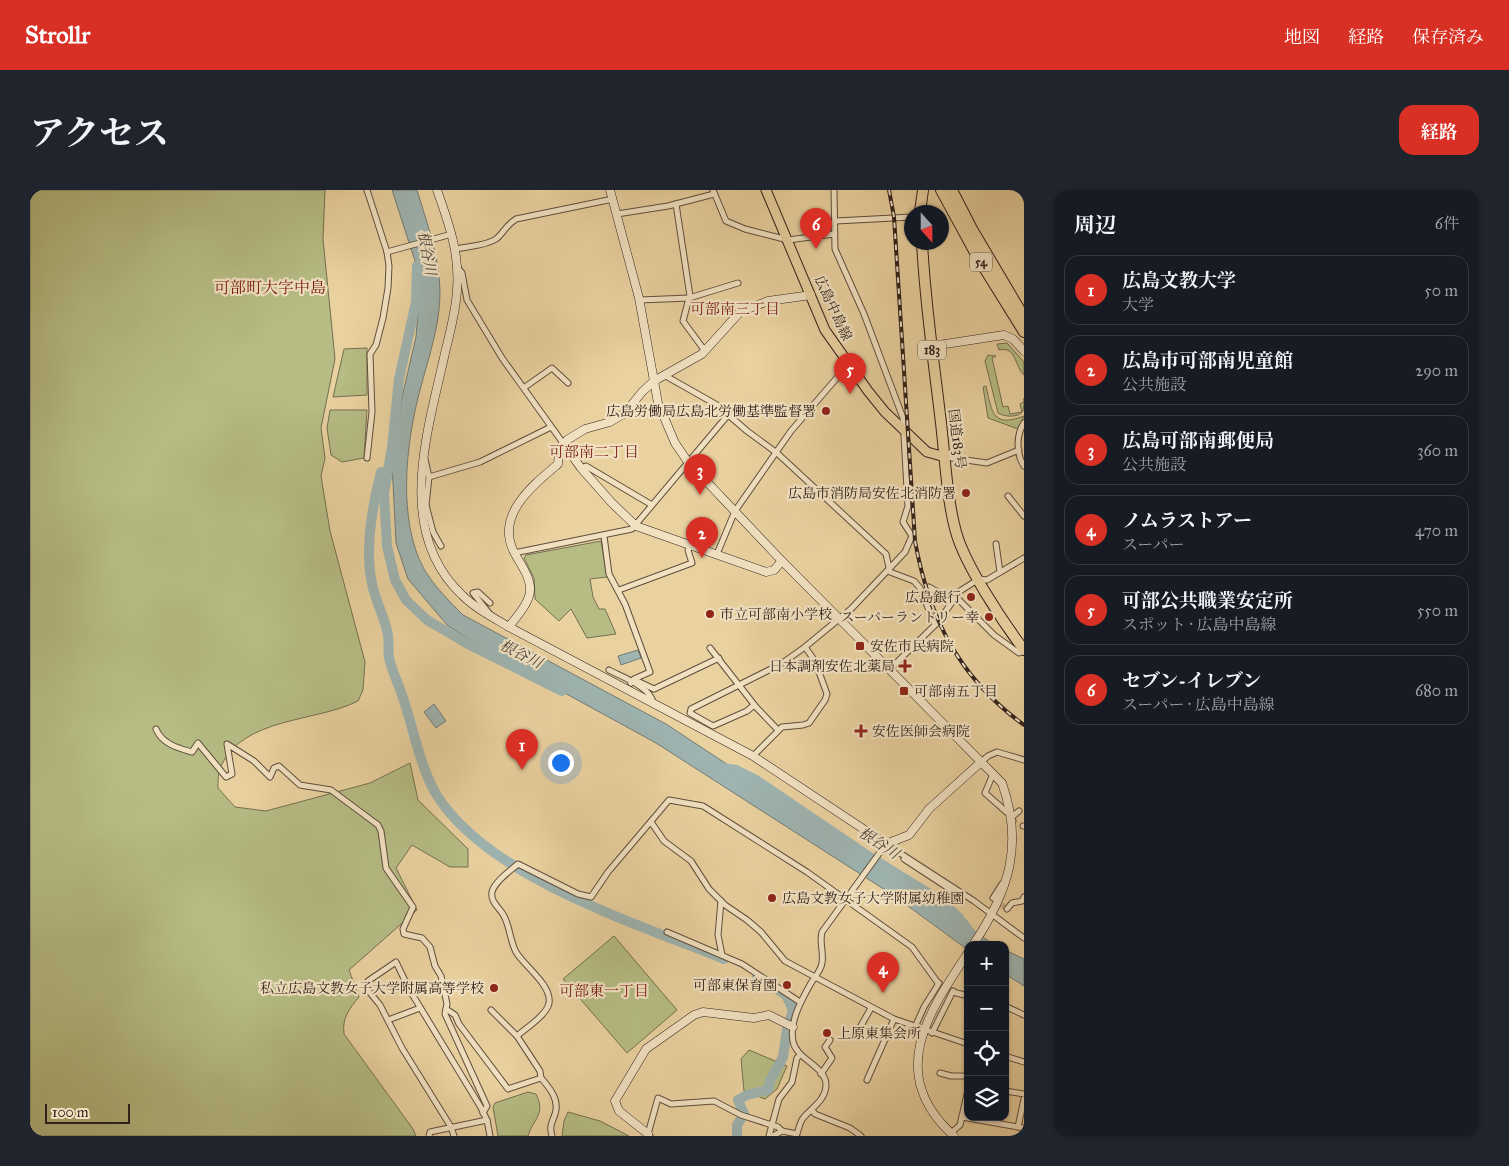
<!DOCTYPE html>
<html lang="ja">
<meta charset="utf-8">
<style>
body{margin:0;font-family:"IM FELL Great Primer","Noto Serif JP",serif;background:#20242c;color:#f1f3f6}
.controls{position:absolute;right:15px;bottom:15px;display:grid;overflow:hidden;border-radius:10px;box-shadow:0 1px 4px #0004}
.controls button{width:45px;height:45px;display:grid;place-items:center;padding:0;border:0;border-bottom:1px solid #363941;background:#171b24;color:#f1f3f6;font:25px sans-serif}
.compass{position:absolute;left:874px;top:15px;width:45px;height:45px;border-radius:50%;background:#171b24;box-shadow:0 1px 4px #0004;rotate:159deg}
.scale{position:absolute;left:15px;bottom:12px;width:85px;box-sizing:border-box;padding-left:5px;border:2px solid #31221c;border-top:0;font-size:14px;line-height:18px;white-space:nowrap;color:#31221c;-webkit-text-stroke:4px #f1e1c1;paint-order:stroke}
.you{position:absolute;left:530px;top:572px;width:18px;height:18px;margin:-12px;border:4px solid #fff;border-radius:50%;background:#1a73e8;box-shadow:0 0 0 8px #1a73e833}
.badge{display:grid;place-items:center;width:32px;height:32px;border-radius:50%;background:#d93025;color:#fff;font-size:16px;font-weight:700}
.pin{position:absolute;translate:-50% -41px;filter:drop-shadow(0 1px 2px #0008)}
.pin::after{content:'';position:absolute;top:26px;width:18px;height:15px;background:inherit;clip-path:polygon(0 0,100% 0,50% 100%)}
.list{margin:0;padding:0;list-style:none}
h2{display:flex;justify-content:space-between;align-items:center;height:65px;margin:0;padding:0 20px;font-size:21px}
h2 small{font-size:16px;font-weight:400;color:#9ea1a6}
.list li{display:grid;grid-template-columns:32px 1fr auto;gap:15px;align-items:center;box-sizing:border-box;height:70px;margin:0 10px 10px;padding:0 10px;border:1px solid #363941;border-radius:15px}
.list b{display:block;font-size:19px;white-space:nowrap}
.list p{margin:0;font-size:16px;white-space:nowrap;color:#9ea1a6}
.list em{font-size:16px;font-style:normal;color:#9ea1a6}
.icon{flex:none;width:28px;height:28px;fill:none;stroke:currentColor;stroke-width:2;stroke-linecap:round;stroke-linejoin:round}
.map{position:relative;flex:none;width:994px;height:946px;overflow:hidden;border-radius:15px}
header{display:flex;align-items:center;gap:30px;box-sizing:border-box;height:70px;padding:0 25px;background:#d93025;color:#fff}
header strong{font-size:24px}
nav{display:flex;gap:28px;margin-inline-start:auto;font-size:18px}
.intro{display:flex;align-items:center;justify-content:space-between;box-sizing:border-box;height:120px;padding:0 30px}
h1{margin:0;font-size:35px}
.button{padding:12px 22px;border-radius:15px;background:#d93025;color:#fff;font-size:18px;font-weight:700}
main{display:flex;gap:30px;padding:0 30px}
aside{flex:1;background:#171b24;border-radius:15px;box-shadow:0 1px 4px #0004}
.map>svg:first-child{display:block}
</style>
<header>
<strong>Strollr</strong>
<nav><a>地図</a><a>経路</a><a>保存済み</a></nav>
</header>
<div class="intro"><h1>アクセス</h1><a class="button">経路</a></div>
<main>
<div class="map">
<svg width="994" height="946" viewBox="0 0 994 946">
<rect width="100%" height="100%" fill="#ead1a0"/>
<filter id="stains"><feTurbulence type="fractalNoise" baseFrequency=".004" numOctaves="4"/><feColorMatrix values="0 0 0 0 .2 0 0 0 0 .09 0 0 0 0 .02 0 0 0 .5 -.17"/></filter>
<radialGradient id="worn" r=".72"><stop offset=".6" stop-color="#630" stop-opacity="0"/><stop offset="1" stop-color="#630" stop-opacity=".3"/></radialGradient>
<g fill="#b6bc84" stroke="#746f50">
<path d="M0,0H295L293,49L305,169L291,238L295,268L291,286L300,341L335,472L333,500L328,511C287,532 213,527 191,576C188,582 188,591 188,598L205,617L236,621L340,593L380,573L388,610L438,659V677H420L382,655L366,678L387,720L319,780L329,807C319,819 312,828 314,844L383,939L386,946H0Z"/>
<path d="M977,153L994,172V185C984,176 987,156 969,160L967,154Z"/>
<path d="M337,158V205L303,207L314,159Z"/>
<path d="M958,165L966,166L962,168L973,217L978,216L980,224L992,222L990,214L994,212V208C994,211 994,218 993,221C989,228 974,227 968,223L955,171Z"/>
<path d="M956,196C962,223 963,238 994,226L988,239L958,228L953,197Z"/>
<path d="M300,220H337L334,268L312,272L301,265L297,238Z"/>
<path d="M571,351L577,387L560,389L563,407L569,419H575L586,444L557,448L541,419L529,431L505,409L504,388L494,368L496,365Z"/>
<path d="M584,746L647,820L597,863L533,789Z"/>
<path d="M719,860L757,876L747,899L735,909L714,901L711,869Z"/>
<path d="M498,902L506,904C516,925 504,927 498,946H468L463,917L465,913Z"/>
<path d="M538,922L570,931L599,946H532L534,931Z"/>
</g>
<g fill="#9eb4b1" stroke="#727a75">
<path d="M362,0H387C397,34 410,67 410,103C410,136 398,169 390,200C376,252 367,330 394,379C404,396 419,411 433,425L636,534L877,693L964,755H938V760L863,705L626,553L449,456L417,435L378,389L366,353L362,273L373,203L386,147L389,109L386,74Z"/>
<path d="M608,460L611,468L591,475L588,466Z"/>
<path d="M404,514L416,531L406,538L394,522Z"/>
<path d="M975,760L994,769V796L975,784Z"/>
</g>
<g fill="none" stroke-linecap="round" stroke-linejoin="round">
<g stroke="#9eb4b1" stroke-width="10">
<path d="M387,76L386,112L369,189L362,258L354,303L357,356L365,390L376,410L397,430L438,454L532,501"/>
<path d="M351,282C342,317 334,363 343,398C347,414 355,429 358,445C359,453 358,461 359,468C362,482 370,497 374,511C384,541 390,576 406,604C457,687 606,733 694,769"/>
<path d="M693,578L706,580L726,590L838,666L911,711L929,728L950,755"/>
<path d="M707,946V935L714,924L708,910L717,905L738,900L740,891L753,867L757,839L763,820L756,805L727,786"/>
</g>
<path stroke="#c5ae86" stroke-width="5" stroke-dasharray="5 2.5" stroke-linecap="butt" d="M965,710L977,719"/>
<defs>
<g id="street">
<path d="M683,0L696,31L715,39L758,50L804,44"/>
<path d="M646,14L660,106"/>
<path d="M587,24L638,16L684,4"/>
<path d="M806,31L882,27"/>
<path d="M426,59C438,56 456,56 466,49C473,44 475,36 486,29L583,9"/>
<path d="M357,62L422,44"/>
<path d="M428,78L432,83L437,110L472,168L533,253"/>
<path d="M610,110L659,108"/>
<path d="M675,161L653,131L659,108L708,93"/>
<path d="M634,185L687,215L717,241L747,263L856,364L860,382L884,391L890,398L905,435"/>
<path d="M495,197L522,178L538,193"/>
<path d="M994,233C986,245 986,264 994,276"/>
<path d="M915,267L957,273L989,260"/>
<path d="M337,268L342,222L340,164L346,155L353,128L358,98L359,76L357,62L337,0"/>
<path d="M551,278L556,276L622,315"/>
<path d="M399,287L450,272L521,237"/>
<path d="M978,306L994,326"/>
<path d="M392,315H396L399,287L395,269"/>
<path d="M396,315L403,342L411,356"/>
<path d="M574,346L579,384L595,414L620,482L604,489L601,493"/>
<path d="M966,354L970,382"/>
<path d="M484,363L602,339L698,225"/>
<path d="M687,364L705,321L761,241L818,175"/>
<path d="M899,397L922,410"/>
<path d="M589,400L662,373L658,360L660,355"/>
<path d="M925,406L964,445L989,463L994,461"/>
<path d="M459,423L443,403L448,402L460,413"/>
<path d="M680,458L726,517L748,540"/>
<path d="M860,479L908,432L930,401L949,389L957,390L994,368"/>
<path d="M579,480C592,487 621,497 623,513"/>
<path d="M601,493L607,491L624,499L689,468"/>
<path d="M724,515L717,521L683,536L660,523L661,519L751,474L775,457L821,419L875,362L882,346L873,332L878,316L873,228L834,124L805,59L804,0"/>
<path d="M126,539C132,554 148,558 162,562L168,553L196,587L202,584L197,554L224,571L240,587L244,578L249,576L270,595L301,600L348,635L351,641L356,678L383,717L373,739L374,744L392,748L400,757L405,776L411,786L417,814L415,824L457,916L453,923"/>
<path d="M723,566L752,537L773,535L779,533L795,510L797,504L785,471L775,457"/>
<path d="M951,572L958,566L967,562L994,570"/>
<path d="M963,584L955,603L980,625"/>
<path d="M983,631L982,627L989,621"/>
<path d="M621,632L634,651L661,671L679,699L695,715L717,730L731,742L755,771L864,829L938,854"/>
<path d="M993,636H994"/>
<path d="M856,654L944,711L994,748"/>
<path d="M874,669L932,707"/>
<path d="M963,708L972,694"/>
<path d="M691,711L688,745L692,765"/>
<path d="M977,719L982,713L992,711L994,707"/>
<path d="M637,742L712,774L770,812"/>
<path d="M923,802L938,806"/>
<path d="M975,816L994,825"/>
<path d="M416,819L425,825L429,834L478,899L511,888C519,897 530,910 525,924C522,933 519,936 522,946"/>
<path d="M461,820L487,846L510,881L511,888"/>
<path d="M358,830L390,818"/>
<path d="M885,837L894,817L909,793"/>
<path d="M828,841L841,818"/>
<path d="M902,843L923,801"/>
<path d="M487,846C496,838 517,825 519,813C522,795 494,776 486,762C480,751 480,737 474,726C470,718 460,712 462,702C464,692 481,680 488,674L548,704L561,707L578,682L639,610L673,616L777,682L882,757L908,793"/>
<path d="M975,866L994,872"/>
<path d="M910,883L921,886H938"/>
<path d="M791,884L802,868L795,857L800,850"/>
<path d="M837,890L864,829"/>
<path d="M975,901L994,904"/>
<path d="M782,920L785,924L820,938L831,946"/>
<path d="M932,927L994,938"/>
<path d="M988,937L994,909"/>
<path d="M921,943L930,935L938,900"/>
<path d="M399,946L400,942L457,930"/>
<path d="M424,946L421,937L372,858L350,815L337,799L338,791L366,772L379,799L450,916L457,930L460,946"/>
<path d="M620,946L618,944L628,908L641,914L684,911L711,925L748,937L752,941"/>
<path d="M739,946L749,909L762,892L767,868L770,865"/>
<path d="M743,946L752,941L767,944C769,938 770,931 774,927C783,917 795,910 796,896C797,876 766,870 763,851C759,832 772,809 781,793C785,787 791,780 792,773C794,762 789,753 792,742L856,654"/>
</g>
<g id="secondary">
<path d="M407,0C419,34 430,64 427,100C426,121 420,142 415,163C398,241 364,341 432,405C445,418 462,427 479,437L723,566L856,654L879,645L899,619L951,572"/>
<path d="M580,0L609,108L628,213L645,253L658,272L752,371L972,593C994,655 979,701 943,755"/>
<path d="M902,156L974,145L983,149L994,161"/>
<path d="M533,253L551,278L582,313L606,336L736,382L744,380L752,371"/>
<path d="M479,437C486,427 499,414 500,401C501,387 490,374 484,362C465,325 503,295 528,274L529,261L537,250L555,239L580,232L595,223L612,202L624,191L672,164L710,122L738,111L781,105"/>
<path d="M618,944L589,921L585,911L616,859L664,825L673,822L724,828L739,825L763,837"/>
<path d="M924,946C856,885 897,824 938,763"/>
</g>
<path id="primary" d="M736,0L795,140L838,201L855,222L897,262L915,267"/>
<g id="highway">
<path d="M911,0L948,68L994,142"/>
<path d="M922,0L942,39L994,127"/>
<path d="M890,22L893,0"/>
<path d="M892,52C895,113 904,173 911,233C915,267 917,310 926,342C935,375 973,432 994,460"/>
</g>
</defs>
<use href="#street" stroke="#5f4e3d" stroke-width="7"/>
<use href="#secondary" stroke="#31221c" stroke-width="9"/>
<use href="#primary" stroke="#31221c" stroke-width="11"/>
<use href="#highway" stroke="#31221c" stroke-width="12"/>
<use href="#street" stroke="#f1e1c1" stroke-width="5"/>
<use href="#secondary" stroke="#f1e1c1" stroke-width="8"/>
<use href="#primary" stroke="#ead1a0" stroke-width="9"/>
<use href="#highway" stroke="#ead1a0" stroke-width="10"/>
<defs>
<path id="rail" d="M859,0L864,27L885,351C899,428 929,488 994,535"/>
</defs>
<use href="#rail" stroke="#31221c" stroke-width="4"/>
<use href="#rail" stroke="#f1e1c1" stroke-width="2" stroke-dasharray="5.5" stroke-linecap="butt"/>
</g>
<g fill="#8f2418" stroke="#f1e1c1" stroke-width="2">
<circle cx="796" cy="221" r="5"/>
<circle cx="936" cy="303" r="5"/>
<circle cx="941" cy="407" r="5"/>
<circle cx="680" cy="424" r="5"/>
<circle cx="959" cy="427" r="5"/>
<rect x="825" y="451" width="10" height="10" rx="2.5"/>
<path d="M872.5 468.5h5v5h5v5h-5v5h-5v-5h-5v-5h5z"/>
<rect x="869" y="496" width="10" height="10" rx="2.5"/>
<path d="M828.5 533.5h5v5h5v5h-5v5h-5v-5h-5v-5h5z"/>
<circle cx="742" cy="708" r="5"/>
<circle cx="757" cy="795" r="5"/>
<circle cx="464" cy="798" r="5"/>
<circle cx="797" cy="843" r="5"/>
</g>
<g text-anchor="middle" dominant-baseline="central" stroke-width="4.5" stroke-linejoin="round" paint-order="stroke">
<g fill="#f1e1c1" stroke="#6b5b4e" stroke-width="1">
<rect x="940" y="62.5" width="22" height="19" rx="4"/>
<rect x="888" y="150.5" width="28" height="19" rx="4"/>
</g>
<g font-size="12" font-weight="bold" fill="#31221c">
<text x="951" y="72">54</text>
<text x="902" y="160">183</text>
</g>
<g font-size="14" fill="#31221c" stroke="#f1e1c1">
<text transform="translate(803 118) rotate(65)">広島中島線</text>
<text transform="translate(927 249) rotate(83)">国道183号</text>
</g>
<g font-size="14" fill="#31221c" stroke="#f1e1c1" text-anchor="end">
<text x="786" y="221">広島労働局広島北労働基準監督署</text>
<text x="926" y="303">広島市消防局安佐北消防署</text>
<text x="931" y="407">広島銀行</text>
<text x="690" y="424" text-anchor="start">市立可部南小学校</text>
<text x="949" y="427">スーパーランドリー幸</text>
<text x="840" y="456" text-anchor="start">安佐市民病院</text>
<text x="865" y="476">日本調剤安佐北薬局</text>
<text x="884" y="501" text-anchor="start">可部南五丁目</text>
<text x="842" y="541" text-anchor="start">安佐医師会病院</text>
<text x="752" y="708" text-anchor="start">広島文教女子大学附属幼稚園</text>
<text x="747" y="795">可部東保育園</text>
<text x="454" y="798">私立広島文教女子大学附属高等学校</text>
<text x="807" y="843" text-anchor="start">上原東集会所</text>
</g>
<g font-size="15" font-style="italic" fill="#4c4641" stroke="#f1e1c1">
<text transform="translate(397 63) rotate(80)">根谷川</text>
<text transform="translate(491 464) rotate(27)">根谷川</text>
<text transform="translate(849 653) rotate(33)">根谷川</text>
</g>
<g font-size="15" fill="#7a1f14" stroke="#f1e1c1">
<text x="705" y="119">可部南三丁目</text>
<text x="564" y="262">可部南二丁目</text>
<text x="574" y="801">可部東一丁目</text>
</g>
<g font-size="16" fill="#7a1f14" stroke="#f1e1c1">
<text x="240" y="97">可部町大字中島</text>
</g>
</g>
<rect width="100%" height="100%" filter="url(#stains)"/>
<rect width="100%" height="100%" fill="url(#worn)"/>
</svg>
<div class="controls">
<button>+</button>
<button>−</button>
<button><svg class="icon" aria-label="locate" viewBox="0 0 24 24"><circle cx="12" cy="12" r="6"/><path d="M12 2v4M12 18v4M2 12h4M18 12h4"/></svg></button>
<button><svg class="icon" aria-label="layers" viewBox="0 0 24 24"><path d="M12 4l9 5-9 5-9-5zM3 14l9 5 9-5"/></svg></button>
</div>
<svg class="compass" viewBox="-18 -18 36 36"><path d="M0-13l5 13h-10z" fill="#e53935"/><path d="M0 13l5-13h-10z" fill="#9ea1a6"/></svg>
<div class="scale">100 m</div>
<div class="you"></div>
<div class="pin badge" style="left:492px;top:580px">1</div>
<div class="pin badge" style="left:672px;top:368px">2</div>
<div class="pin badge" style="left:670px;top:305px">3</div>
<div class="pin badge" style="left:853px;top:803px">4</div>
<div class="pin badge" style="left:820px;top:204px">5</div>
<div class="pin badge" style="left:786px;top:59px">6</div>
</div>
<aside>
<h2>周辺<small>6件</small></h2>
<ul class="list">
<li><span class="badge">1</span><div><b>広島文教大学</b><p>大学</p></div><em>50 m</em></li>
<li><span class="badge">2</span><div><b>広島市可部南児童館</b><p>公共施設</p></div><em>290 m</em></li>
<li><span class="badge">3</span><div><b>広島可部南郵便局</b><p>公共施設</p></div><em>360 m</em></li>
<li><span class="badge">4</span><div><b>ノムラストアー</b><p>スーパー</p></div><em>470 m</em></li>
<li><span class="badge">5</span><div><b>可部公共職業安定所</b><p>スポット · 広島中島線</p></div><em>550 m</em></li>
<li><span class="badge">6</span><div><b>セブン-イレブン</b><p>スーパー · 広島中島線</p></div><em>680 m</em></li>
</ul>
</aside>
</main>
